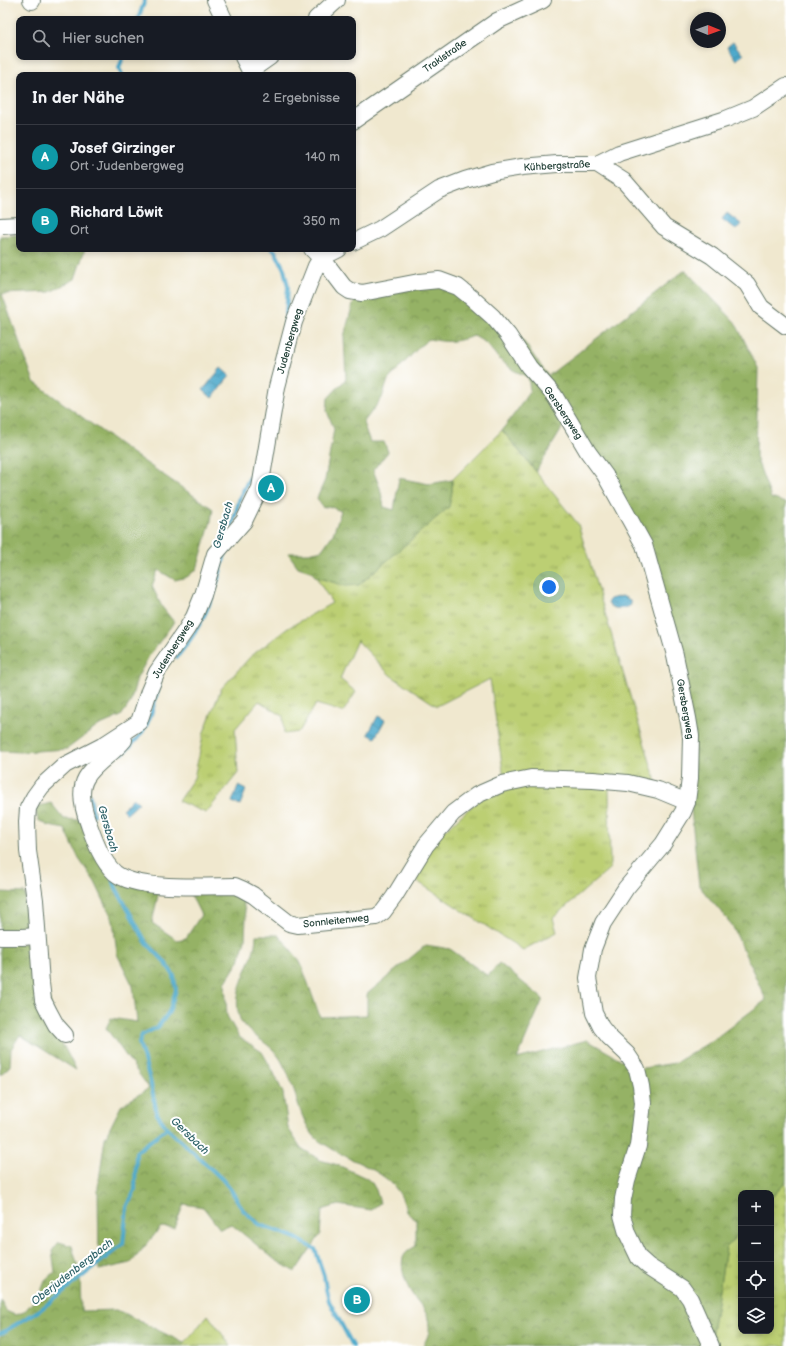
<!DOCTYPE html>
<html lang="de">
<meta charset="utf-8">
<style>
body{margin:0;font-family:"Balsamiq Sans",sans-serif;background:#20242c;color:#f1f3f6}
.controls{position:absolute;right:12px;bottom:12px;display:grid;overflow:hidden;border-radius:8px;box-shadow:0 2px 6px #0003}
.controls button{width:36px;height:36px;display:grid;place-items:center;padding:0;border:0;border-bottom:1px solid #363941;background:#171b24;color:#f1f3f6;font:20px sans-serif}
.compass{position:absolute;left:690px;top:12px;width:36px;height:36px;border-radius:50%;background:#171b24;box-shadow:0 2px 6px #0003;rotate:91deg}
.you{position:absolute;left:549px;top:587px;width:14px;height:14px;margin:-10px;border:3px solid #fff;border-radius:50%;background:#1a73e8;box-shadow:0 0 0 6px #1a73e833}
.badge{display:grid;place-items:center;width:26px;height:26px;border-radius:50%;background:#d93025;color:#fff;font-size:13px;font-weight:700}
.pin{position:absolute;translate:-50% -50%;border:2px solid #fff;box-shadow:0 1px 4px #0006}
.list{margin:0;padding:0;list-style:none}
h2{display:flex;justify-content:space-between;align-items:center;height:52px;margin:0;padding:0 16px;font-size:17px}
h2 small{font-size:13px;font-weight:400;color:#9ea1a6}
.list li{display:grid;grid-template-columns:26px 1fr auto;gap:12px;align-items:center;box-sizing:border-box;height:64px;padding:0 16px;border-top:1px solid #363941}
.list b{display:block;font-size:15px;white-space:nowrap}
.list p{margin:0;font-size:13px;white-space:nowrap;color:#9ea1a6}
.list em{font-size:13px;font-style:normal;color:#9ea1a6}
.icon{flex:none;width:22px;height:22px;fill:none;stroke:currentColor;stroke-width:2;stroke-linecap:round;stroke-linejoin:round}
.map{position:relative;flex:none;width:786px;height:1346px;overflow:hidden}
.search{position:absolute;background:#171b24;box-shadow:0 2px 6px #0003;left:16px;top:16px;width:340px;height:44px;display:flex;align-items:center;gap:10px;box-sizing:border-box;padding:0 14px;border-radius:8px;color:#9ea1a6;font-size:15px}
.panel{position:absolute;background:#171b24;box-shadow:0 2px 6px #0003;left:16px;top:72px;width:340px;height:180px;border-radius:8px}
.map>svg:first-child{display:block}
</style>
<div class="map">
<svg width="786" height="1346" viewBox="0 0 786 1346">
<defs>
<pattern id="grass-tufts" width="24" height="20" patternUnits="userSpaceOnUse"><rect width="24" height="20" fill="#bccf73"/><path d="M3 7l-1-3M5 7V3M7 7l1-3M15 17l-1-3M17 17v-4M19 17l1-3" fill="none" stroke="#98a95f"/></pattern>
<pattern id="forest-crowns" width="20" height="18" patternUnits="userSpaceOnUse"><rect width="20" height="18" fill="#95b265"/><path d="M2 6a3 3 0 1 1 6 0M12 15a3 3 0 1 1 6 0" fill="none" stroke="#799254"/></pattern>
<pattern id="water-waves" width="16" height="10" patternUnits="userSpaceOnUse"><rect width="16" height="10" fill="#4da9cb"/><path d="M0 5q4-4 8 0t8 0" fill="none" stroke="#3f8ba6"/></pattern>
</defs>
<rect width="100%" height="100%" fill="#fff"/>
<filter id="ink" filterUnits="userSpaceOnUse"><feTurbulence type="fractalNoise" baseFrequency=".025" numOctaves="2"/><feDisplacementMap in="SourceGraphic" scale="8" xChannelSelector="R" yChannelSelector="G"/><feConvolveMatrix kernelMatrix="1 2 1 2 8 2 1 2 1" color-interpolation-filters="sRGB"/></filter>
<filter id="wash" filterUnits="userSpaceOnUse"><feTurbulence type="fractalNoise" baseFrequency=".012" numOctaves="4" result="noise"/><feDisplacementMap in="SourceGraphic" scale="16" xChannelSelector="R" yChannelSelector="G"/><feGaussianBlur stdDeviation="0.9" result="paint"/><feColorMatrix in="noise" values="0 0 0 0 0 0 0 0 0 0 0 0 0 0 0 0 0 1.4 0 .05"/><feComposite in="paint" operator="in"/></filter>
<g filter="url(#wash)">
<rect width="100%" height="100%" fill="#f0e8cf"/>
<g fill="url(#grass-tufts)" stroke="#6e8654">
<path d="M502,430L578,524L657,785L609,786L610,868L553,918L557,932L523,950L412,878L439,835L504,778L490,679L437,706L390,675L357,640L340,679L356,692L343,712L316,704L299,732L284,734L283,716L259,701L235,729L238,773L206,813L178,801L194,778L204,732L221,689L251,656L288,628L332,603L316,577L346,586L452,492V480Z"/>
<path d="M786,1182V1346H717L712,1332L726,1248L741,1231V1331H771V1198Z"/>
<path d="M208,1315L231,1346H182Z"/>
</g>
<g fill="url(#forest-crowns)" stroke="#5a784c">
<path d="M19,235V249H85L75,279L50,292L2,294L34,382L130,452L213,509L211,521L197,569L187,577L175,580L158,570L152,586L162,607L174,622L149,656L137,678L130,703L121,716L98,726L67,749L20,752L0,751V236Z"/>
<path d="M685,270L735,322L758,368L756,457L771,498L786,503V1182L771,1198V1193H741V1231L726,1248L712,1332L717,1346H423C426,1340 430,1333 429,1326C429,1312 419,1304 412,1294C406,1285 400,1268 403,1258C405,1252 411,1249 416,1246V1220L406,1212C400,1171 354,1165 326,1145C322,1143 317,1140 314,1136C297,1116 297,1087 283,1064C280,1058 276,1052 270,1047C262,1040 244,1030 240,1019C229,989 256,963 256,935H279L300,961L320,1017L367,1015V994L426,945L450,949L488,976L499,963L543,999L517,1059L587,1040L637,1069L675,1063L713,1040L766,1000L732,925L699,886L691,810L694,765L655,556L565,420L560,432L536,471L502,430L518,409L530,390L528,377L513,370L499,359L486,343L474,336C455,342 449,343 429,339L420,346L388,380L382,398L363,423L370,442H384L388,452L373,470L380,488L384,507L394,510L399,478L429,484L452,480V492L449,507L359,585L346,586L316,577L310,571L298,567L288,553H309L322,550L333,534L341,511L328,506L323,508L317,498L325,480L334,429L327,411L328,398L346,379L344,337L353,303L370,285L460,284L524,342L548,376Z"/>
<path d="M51,803L64,819L80,820L96,855L159,890L152,923L177,940L186,938L201,915L189,891H231L242,895L246,917L245,940L239,961L225,983L227,1016L239,1037L262,1052L273,1071L283,1093L288,1128L301,1148L320,1160L338,1165L366,1178L372,1183L376,1190L380,1203L371,1210L338,1205L322,1210L320,1235L295,1272L274,1259L231,1224L220,1229L203,1207L184,1204L174,1228L161,1227L131,1263L99,1270L98,1187L105,1138L121,1106L149,1088L106,1028L111,1018L137,1022L133,986L117,954L113,920L95,882L79,859L65,829L49,826L38,820L35,807Z"/>
<path d="M0,892L25,893L28,932L0,931Z"/>
<path d="M0,943L36,944L58,1035L76,1070L20,1035L11,1049L10,1066L0,1075Z"/>
<path d="M59,1242L72,1246L80,1274L81,1311L117,1310L184,1343L182,1346H0V1299L6,1311L15,1315L24,1312L40,1294L45,1281L55,1272L52,1251Z"/>
</g>
<g fill="url(#water-waves)" stroke="#367380">
<path d="M733,42L743,55L736,60L727,47Z"/>
<path d="M727,213L741,224L736,230L722,219Z"/>
<path d="M221,368L230,376L212,398L203,390Z"/>
<path d="M622,596L630,600L631,605C625,610 613,610 608,604V601L610,599Z"/>
<path d="M378,716L385,720L375,738L368,734Z"/>
<path d="M238,786L246,790L240,805L232,802Z"/>
<path d="M133,798L139,803L127,814L122,809Z"/>
</g>
<g fill="none" stroke-linecap="round" stroke-linejoin="round">
<g stroke="#4da9cb" stroke-width="4">
<path d="M138,19L145,0"/>
<path d="M122,75L119,68L123,57"/>
<path d="M272,249L275,251L284,269L288,287L285,328"/>
<path d="M232,526L240,497L258,460"/>
<path d="M177,657C183,649 190,641 195,632C211,607 219,578 226,550"/>
<path d="M123,753C149,730 151,717 159,685"/>
<path d="M90,796L93,815"/>
<path d="M112,877L116,888L146,942L165,962L174,976L176,990L169,1012L158,1027L142,1035L139,1043L150,1080L157,1114L167,1128L222,1179L231,1190L243,1210L260,1225L292,1236L315,1249L324,1276L326,1289L329,1301L353,1346"/>
<path d="M0,1334L40,1310L123,1244L127,1207L135,1190L136,1152L167,1128"/>
</g>
</g>
</g>
<g filter="url(#ink)">
<g fill="none" stroke-linecap="round" stroke-linejoin="round">
<defs>
<g id="minor">
<path d="M31,0L32,1"/>
<path d="M215,0L224,19"/>
<path d="M316,19L337,0"/>
<path d="M243,57L252,75"/>
<path d="M250,71L270,57"/>
<path d="M353,121L497,21L543,0"/>
<path d="M597,164L625,182L664,227L712,256L747,284L761,307L786,326"/>
<path d="M0,226L19,225"/>
<path d="M353,242L380,229L439,190L465,180L492,172L522,167L557,164H597L619,153L726,119L753,108L786,86"/>
<path d="M312,249L325,262L344,287L350,291L362,293L419,282L439,280L458,287L473,299L493,317L508,335L529,367L554,395L588,452L605,475L644,545L675,655L688,718L691,736L690,778L687,802L683,812L663,844L626,888L603,923L593,949L588,978L594,1013L601,1027L609,1037L627,1054L637,1069L641,1086L643,1103L638,1146L627,1180L623,1199L622,1215L627,1233L639,1258L648,1266L682,1288L690,1299L711,1346"/>
<path d="M124,740C113,754 95,763 86,778C78,792 84,812 89,825C95,842 102,861 115,873C137,891 206,886 235,886L242,889L253,895L289,923L298,925L376,917L383,912L394,897L426,845L453,813L477,795L502,784L531,778L593,780L628,783L658,790L687,802"/>
<path d="M0,937H22L37,936"/>
<path d="M65,1035L56,1025L49,1012L43,1000L41,983L35,900L28,851L27,822L28,808L34,797L42,786L65,765L102,746L139,722L149,691L157,672L186,630L194,617L203,595L215,554L244,521L260,488L277,387L294,322L316,266L321,258L339,249"/>
</g>
</defs>
<use href="#minor" stroke="#68796a" stroke-width="18"/>
<use href="#minor" stroke="#fff" stroke-width="16"/>
</g>
</g>
<g text-anchor="middle" dominant-baseline="central" stroke-width="4" stroke-linejoin="round" paint-order="stroke">
<g font-size="10" fill="#1f3d34" stroke="#fff">
<text transform="translate(445 56) rotate(-35)">Traklstraße</text>
<text transform="translate(557 166) rotate(-3)">Kühbergstraße</text>
<text transform="translate(290 341) rotate(-74)">Judenbergweg</text>
<text transform="translate(563 413) rotate(56)">Gersbergweg</text>
<text transform="translate(173 649) rotate(-58)">Judenbergweg</text>
<text transform="translate(685 709) rotate(80)">Gersbergweg</text>
<text transform="translate(336 921) rotate(-6)">Sonnleitenweg</text>
</g>
<g font-size="11" font-style="italic" fill="#2f6369" stroke="#fff">
<text transform="translate(223 525) rotate(-74)">Gersbach</text>
<text transform="translate(108 829) rotate(74)">Gersbach</text>
<text transform="translate(190 1136) rotate(44)">Gersbach</text>
<text transform="translate(72 1272) rotate(-38)">Oberjudenbergbach</text>
</g>
</g>
</svg>
<div class="controls">
<button>+</button>
<button>−</button>
<button><svg class="icon" aria-label="locate" viewBox="0 0 24 24"><circle cx="12" cy="12" r="6"/><path d="M12 2v4M12 18v4M2 12h4M18 12h4"/></svg></button>
<button><svg class="icon" aria-label="layers" viewBox="0 0 24 24"><path d="M12 4l9 5-9 5-9-5zM3 14l9 5 9-5"/></svg></button>
</div>
<svg class="compass" viewBox="-18 -18 36 36"><path d="M0-13l5 13h-10z" fill="#e53935"/><path d="M0 13l5-13h-10z" fill="#9ea1a6"/></svg>
<div class="you"></div>
<div class="pin badge" style="left:271px;top:488px;background:#0f9aa8">A</div>
<div class="pin badge" style="left:357px;top:1300px;background:#0f9aa8">B</div>
<div class="search"><svg class="icon" aria-label="search" viewBox="0 0 24 24"><circle cx="10" cy="10" r="6"/><path d="M15 15l6 6"/></svg>Hier suchen</div>
<section class="panel">
<h2>In der Nähe<small>2 Ergebnisse</small></h2>
<ul class="list">
<li><span class="badge" style="background:#0f9aa8">A</span><div><b>Josef Girzinger</b><p>Ort · Judenbergweg</p></div><em>140 m</em></li>
<li><span class="badge" style="background:#0f9aa8">B</span><div><b>Richard Löwit</b><p>Ort</p></div><em>350 m</em></li>
</ul>
</section>
</div>
